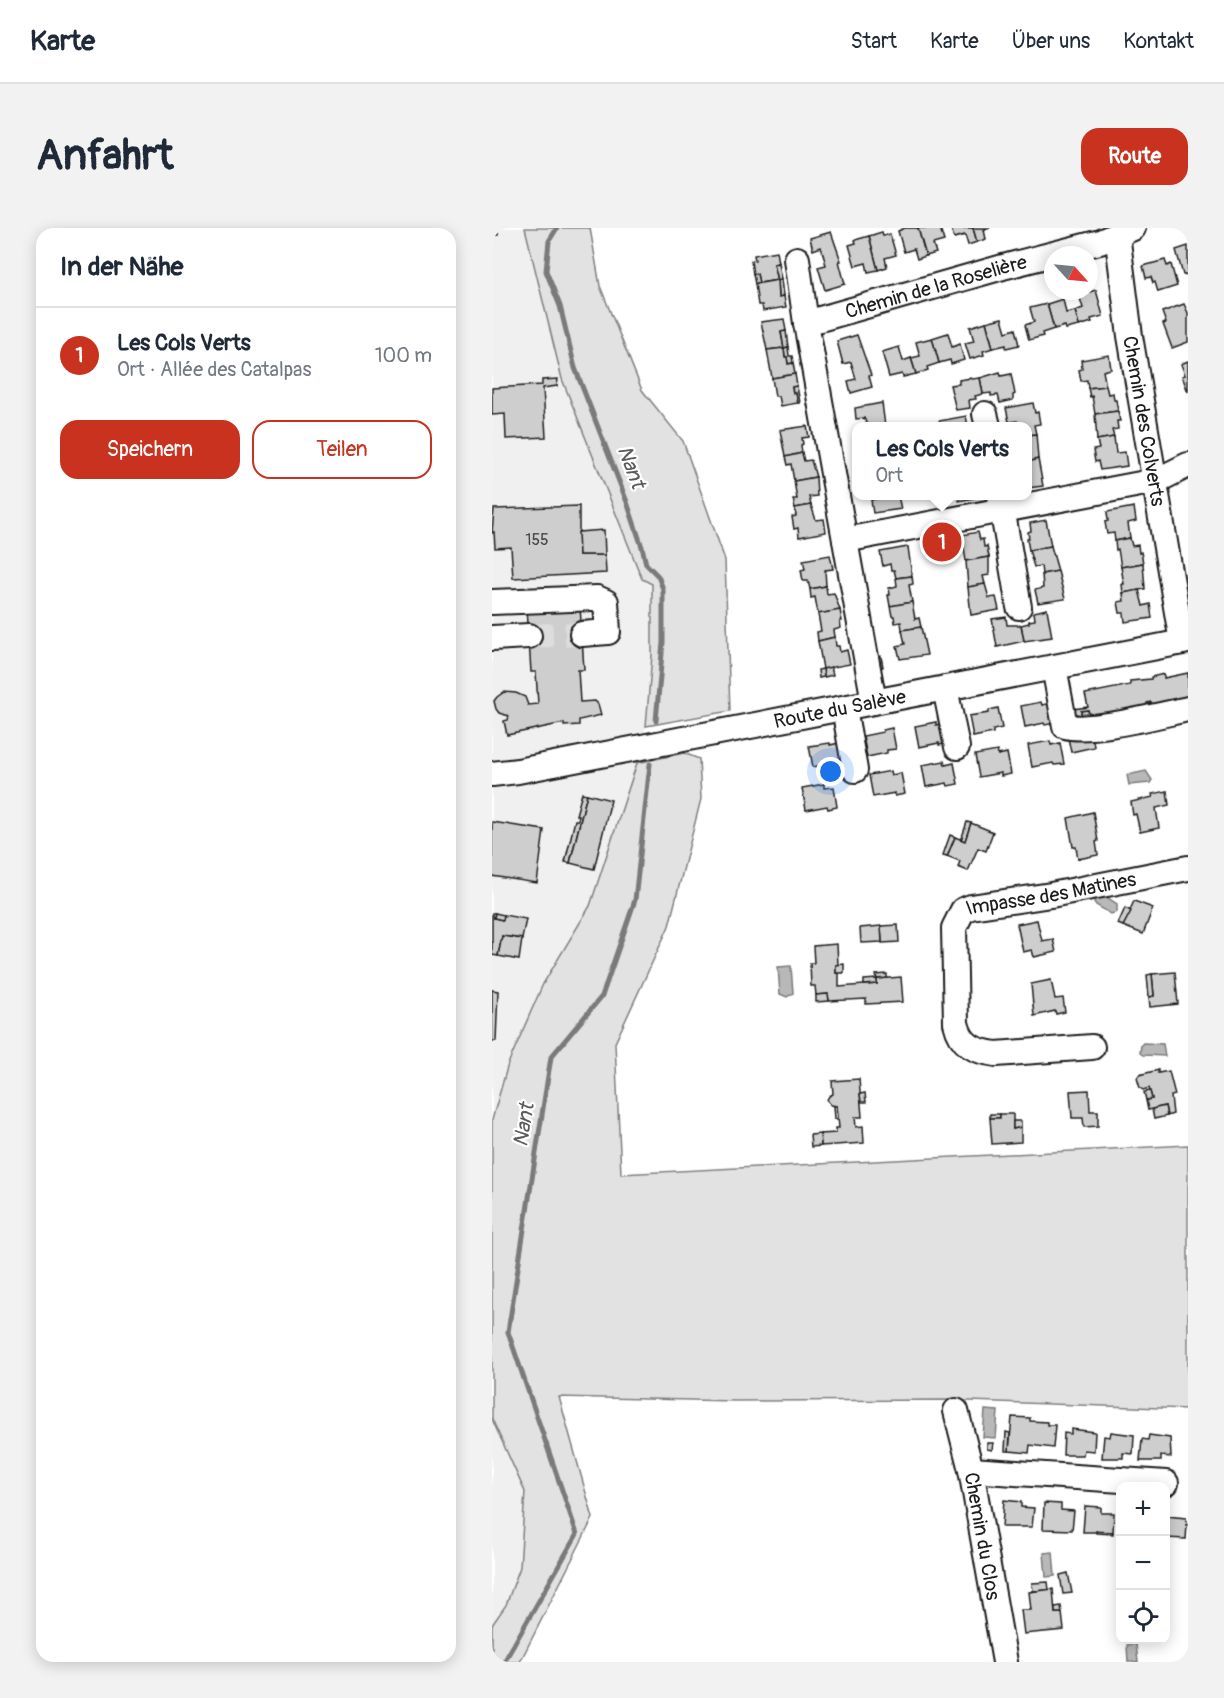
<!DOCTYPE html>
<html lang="de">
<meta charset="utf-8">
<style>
body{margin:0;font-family:Pangolin,sans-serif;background:#f2f2f3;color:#1f2937}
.controls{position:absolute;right:18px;bottom:18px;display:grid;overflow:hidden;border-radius:12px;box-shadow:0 3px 15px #0003}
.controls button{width:54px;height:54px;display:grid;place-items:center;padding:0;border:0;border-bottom:2px solid #e0e1e3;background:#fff;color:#1f2937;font:30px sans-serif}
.compass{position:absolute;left:552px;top:18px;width:54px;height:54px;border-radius:50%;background:#fff;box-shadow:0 3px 15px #0003;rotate:117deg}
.you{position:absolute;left:339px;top:544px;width:21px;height:21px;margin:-15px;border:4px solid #fff;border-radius:50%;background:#1a73e8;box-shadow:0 0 0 9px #1a73e833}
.badge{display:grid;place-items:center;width:39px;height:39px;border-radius:50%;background:#c8321e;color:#fff;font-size:20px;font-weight:700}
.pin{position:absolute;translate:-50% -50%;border:3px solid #fff;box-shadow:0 2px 6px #0006}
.popup{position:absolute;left:360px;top:194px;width:180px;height:78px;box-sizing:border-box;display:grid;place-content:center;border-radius:12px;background:#fff;filter:drop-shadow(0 2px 4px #0005);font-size:20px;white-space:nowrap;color:#747a83}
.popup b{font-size:22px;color:#1f2937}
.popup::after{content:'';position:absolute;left:50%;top:100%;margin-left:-12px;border:12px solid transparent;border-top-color:#fff}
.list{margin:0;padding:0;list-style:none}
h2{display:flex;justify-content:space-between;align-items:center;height:78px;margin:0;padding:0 24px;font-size:26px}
h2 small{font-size:20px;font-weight:400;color:#747a83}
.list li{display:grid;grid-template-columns:39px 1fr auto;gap:18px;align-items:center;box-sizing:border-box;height:96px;padding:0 24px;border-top:2px solid #e0e1e3}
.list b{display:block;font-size:22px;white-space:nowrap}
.list p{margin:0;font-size:20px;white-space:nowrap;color:#747a83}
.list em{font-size:20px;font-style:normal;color:#747a83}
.actions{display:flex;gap:12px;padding:18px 24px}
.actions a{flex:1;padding:14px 0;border:2px solid #c8321e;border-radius:18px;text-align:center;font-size:21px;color:#c8321e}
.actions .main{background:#c8321e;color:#fff}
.icon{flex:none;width:33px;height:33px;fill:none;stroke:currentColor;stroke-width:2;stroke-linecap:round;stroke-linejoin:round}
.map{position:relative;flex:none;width:696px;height:1434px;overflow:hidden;border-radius:18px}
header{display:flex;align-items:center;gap:36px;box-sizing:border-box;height:84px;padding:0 30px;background:#fff;border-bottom:2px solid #e0e1e3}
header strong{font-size:28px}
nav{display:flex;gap:33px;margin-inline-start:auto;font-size:21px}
.intro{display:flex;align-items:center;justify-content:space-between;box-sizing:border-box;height:144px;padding:0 36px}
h1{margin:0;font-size:42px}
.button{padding:15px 27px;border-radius:18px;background:#c8321e;color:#fff;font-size:21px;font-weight:700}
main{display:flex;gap:36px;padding:0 36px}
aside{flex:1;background:#fff;border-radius:18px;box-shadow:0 3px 15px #0003}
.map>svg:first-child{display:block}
</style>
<header>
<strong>Karte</strong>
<nav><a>Start</a><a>Karte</a><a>Über uns</a><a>Kontakt</a></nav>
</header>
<div class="intro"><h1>Anfahrt</h1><a class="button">Route</a></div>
<main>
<aside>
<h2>In der Nähe<small></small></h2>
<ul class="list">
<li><span class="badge">1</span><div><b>Les Cols Verts</b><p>Ort · Allée des Catalpas</p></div><em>100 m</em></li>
</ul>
<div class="actions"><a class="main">Speichern</a><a>Teilen</a></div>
</aside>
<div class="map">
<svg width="696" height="1434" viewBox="0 0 696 1434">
<rect width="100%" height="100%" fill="#fff"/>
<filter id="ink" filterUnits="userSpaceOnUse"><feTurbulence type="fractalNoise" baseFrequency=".0167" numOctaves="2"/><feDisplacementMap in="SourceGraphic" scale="12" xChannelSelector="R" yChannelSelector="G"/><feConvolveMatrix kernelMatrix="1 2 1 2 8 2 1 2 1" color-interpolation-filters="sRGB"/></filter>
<g filter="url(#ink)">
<g fill="#f0f0f0">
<path d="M0,0H33L70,151L150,350L160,356V427L154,498L145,535L98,678L51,756L16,836L0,892Z"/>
<path d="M0,1191L33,1264L28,1339L14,1377L0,1397Z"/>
</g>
<g fill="#e2e2e2" stroke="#7f7f7f" stroke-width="1.5">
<path d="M33,0H98L108,58L150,162L191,213L233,332L238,483L154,498L160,427V356L150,351L70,151Z"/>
<path d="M192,525L207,531L209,571L177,698L123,815L129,946L696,917V1181L451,1172L243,1173L67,1169L101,1290L28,1434H0V1397L14,1377L28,1339L33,1264L0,1191V892L16,836L51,756L98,678L145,535Z"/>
</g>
<g fill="#b8b8b8" stroke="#7a7a7a" stroke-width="1.5">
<path d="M654,543L660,552L658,555L637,557L635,547Z"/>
<path d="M613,668L625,676V684L619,686L604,677L602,674L605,669Z"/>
<path d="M299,738L301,765L295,769L288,766L286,739Z"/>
<path d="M651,815L671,816L673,828L651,827L648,825L649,817Z"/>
<path d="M493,1182L506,1183L504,1210L491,1209Z"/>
<path d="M561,1324L563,1348L554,1349L552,1325Z"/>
<path d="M644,1416L646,1434H636L635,1417Z"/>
</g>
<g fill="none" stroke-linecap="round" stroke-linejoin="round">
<g stroke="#7a7a7a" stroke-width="5">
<path d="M65,0L57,13L54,43L68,78L83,140L135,274L150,319L154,336L166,348L171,361V414L164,493"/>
<path d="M12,1434L85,1306L16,1104L59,829L110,768L143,672L158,536"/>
</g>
</g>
<g fill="#cecece" stroke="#1c1c1c" stroke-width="1.5">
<rect x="0" y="0" width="6" height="7"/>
<path d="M413,0H426L434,28L425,31L422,21L412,24L406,3Z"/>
<path d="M426,0H448L452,13L441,16L444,25L434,28Z"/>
<path d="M459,0H481L485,14L476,17L473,7L462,10Z"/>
<path d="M481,0H498L492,2L494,11L485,14Z"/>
<path d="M339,4L349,33H347L353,56L333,62L326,39L334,37L329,19L321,22L318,10Z"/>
<path d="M390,4L391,8L398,6L404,27L393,30L395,39L386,42L377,8Z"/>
<path d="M377,8L386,42L376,44L374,35L363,38L357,17L364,15L363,12Z"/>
<path d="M696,18V46L691,47L684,22Z"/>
<path d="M285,23L287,35L282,36L286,52L267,55L265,46H261L259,33L263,32L262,27Z"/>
<path d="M673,32L675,38L679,36L685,58L666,64L663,54L661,55L659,49L654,50L651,38Z"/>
<path d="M287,35L290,51L286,52L282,36Z"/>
<path d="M261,46H265L267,55L263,56Z"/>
<path d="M290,51L292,68L287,69L286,52Z"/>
<path d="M286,52L287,69L292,68L294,79L271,83L270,77H266L263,56Z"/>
<path d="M604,62L611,88L599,91L600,94L587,98L583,83L591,80L587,67Z"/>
<path d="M571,71L574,85L583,83L587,98L574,101L573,98L562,101L555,76Z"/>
<path d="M555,76L562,101L550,105L551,108L537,112L533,97L542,94L538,80Z"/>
<path d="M692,76L696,85V114L680,120L671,96L674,95L670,84Z"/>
<path d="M510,90L514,104L523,101L527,117L514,120V117L501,120L494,94Z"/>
<path d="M292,91L294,103L289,104L292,120L275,122L269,94Z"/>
<path d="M494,94L501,120L491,123L492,127L478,131L473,115L482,113L478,99Z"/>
<path d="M294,103L296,119L292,120L289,104Z"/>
<path d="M456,105L460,119L468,116L472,132L459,136L458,132L447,135L440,110Z"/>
<path d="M365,107L379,147L377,148L380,159L359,165L356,153L364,151L359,134L351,136L345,113Z"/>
<path d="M440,110L447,135L435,139L436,142L424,146L419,130L428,128L424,114Z"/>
<path d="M296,119L297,128H300L301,135L296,136L295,129H293L292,120Z"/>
<path d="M407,119L411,133L419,130L424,146L411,149L410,146L397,149L390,124Z"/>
<path d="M292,120L293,129H295L296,136L301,135L303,146L280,150L275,122Z"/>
<path d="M617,127L619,141L611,143L614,158L596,160L595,152L589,153L587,142L590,141L589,132Z"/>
<path d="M696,133V164L690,148L693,147L689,136Z"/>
<path d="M508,144L509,148L519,146L523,166L521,167V172L508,175L506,167L499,168V165L491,166L488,150Z"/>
<path d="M303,146L305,158L300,159L301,165H304L306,175L289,178L287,168H283L280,150Z"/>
<path d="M479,150L480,151L488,150L491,166L483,168L484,171L477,172L478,180L464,182L458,157L467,156V152Z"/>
<path d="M66,151L65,158L51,160L54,209L14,211L13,186L0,187V160L50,157V152Z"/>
<path d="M305,158L308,175H306L304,165H301L300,159Z"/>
<path d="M614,158L616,166L621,165L622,172H624L626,183L603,186L600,168L598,169L596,160Z"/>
<path d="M390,175L393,198H376L372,190L364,191L363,180Z"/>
<path d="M541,175L543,185L546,184L548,196L542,197L544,206L536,207V198H525V193L517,194L514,180Z"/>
<path d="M626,183L628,193H625L626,201L620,202L622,209L605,212L603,186Z"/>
<path d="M474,188L476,198H448L447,193Z"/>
<path d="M315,198L317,209L310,210L311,216L309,217L310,225L293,229L288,202Z"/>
<path d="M544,206L546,231L536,234V207Z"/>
<path d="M622,209L624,225L633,224L635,238L608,242L606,233L603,234L601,222L607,221L605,212Z"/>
<path d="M310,225L312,233L319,232L324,249L302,253L299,236L295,237L293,229Z"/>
<path d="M546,231L551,258L536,260V234Z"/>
<path d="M324,249L325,268L317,269L319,277L303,280L301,271H305L302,253Z"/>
<path d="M386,268H406L409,281L381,285L379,272L387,270Z"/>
<path d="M466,268H482L483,270L467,273Z"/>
<path d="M319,277L324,292L332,291L334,304L307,309L306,300L302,301L300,289L304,288L303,280Z"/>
<path d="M87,278V327H113L114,345L21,350L19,319L3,320L2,304L0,305L2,281Z"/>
<path d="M642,279L644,293L636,295L638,310L623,313L622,305L615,306L613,294L616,293L615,284Z"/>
<path d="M554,292L559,318L537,322L535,311H537L536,304L539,303L538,295Z"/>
<path d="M112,302L113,327H87L86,304Z"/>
<path d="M486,304L488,312L491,311L492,319L495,318L497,329L474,333L470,307Z"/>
<path d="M455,310V315L446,318L444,312Z"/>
<path d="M638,310L640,318L646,317L647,325L649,324L651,335L629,339L626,321L624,322L623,313Z"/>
<path d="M559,318L566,343L550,346L549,338L542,339L537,322Z"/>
<path d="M416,319L420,348L404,350L402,342H399L398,336L391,338L388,324Z"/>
<path d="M338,327L341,341L333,342L334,358L318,361L316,353H311L309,342L313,341L311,332Z"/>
<path d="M497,329V347L491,348L493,356L476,359L474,333Z"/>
<path d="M651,335L653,361L631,365L630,356H632L629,339Z"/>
<path d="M566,343L573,371L546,375L543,362L551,360L550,346Z"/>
<path d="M420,348L421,356L417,357L420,374L398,378L396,367H398L397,360L405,358L404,350Z"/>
<path d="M493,356L497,370L504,369L507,382L479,387L476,359Z"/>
<path d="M334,358L335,366L342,365L348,382L326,386L323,369L319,370L318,361Z"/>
<path d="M647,362L651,378L658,376L660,390L633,394L632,385H628L626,374L632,373L631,365Z"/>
<path d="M420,374L423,391L427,390L429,399L410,402L409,394L403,395L402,388H400L398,378Z"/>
<path d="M88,378L92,442H86L88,474L103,473L106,476L109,487L87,492V497L72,498V495L15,507L12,493L16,492L17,488L7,485L4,481L2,473L5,469L12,464L24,465L33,469L36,477L46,476L44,444H39L35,380Z"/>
<path d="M555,381L560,409L532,413L529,397L537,395V393L543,392L542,384Z"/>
<path d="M348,382L350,393H348L349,400L342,402L343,409L326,413L325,404L329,403L326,386Z"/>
<path d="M514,389L515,397H529L532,413L505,419L500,391Z"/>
<path d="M429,399L435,427L408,431L405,418L413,416L410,402Z"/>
<path d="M343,409L344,418H347L348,424L355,422L358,436L331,441L326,413Z"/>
<path d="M389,428L391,439L385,440L383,429Z"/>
<path d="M339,439L341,447L332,449L331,441Z"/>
<path d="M331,441L332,449L327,450L326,442Z"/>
<path d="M696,445V473L660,478L659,474L655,475L657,482L598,488L596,482L589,483L591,494L584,495L581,481L596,479L593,466L638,457V453L659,451V449L672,446V450Z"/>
<path d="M549,474L550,477L559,475L563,495L553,497L552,495L533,499L529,478Z"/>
<path d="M506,480L510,500L501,502V505L481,509L477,488L497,485V482Z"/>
<path d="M596,482L598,492L591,494L589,483Z"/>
<path d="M444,494V497L453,495L457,515L447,517V515L427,519L423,498Z"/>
<path d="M400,500L404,521L395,522V525L375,529L371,508L391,504V502Z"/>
<path d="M600,505L602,519L579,524L576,510Z"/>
<path d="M558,513L559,517L568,515L572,536L562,537L561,535L540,539L536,517Z"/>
<path d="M338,515V517L347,515L351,536L341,538V535L321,539L317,518Z"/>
<path d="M505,523L506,527L515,525L519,546L509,548V545L487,549L483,527Z"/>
<path d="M452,533L453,537L462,535L466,556L456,558L455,555L434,559L430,537Z"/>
<path d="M399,543L400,547L409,545L413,566L403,568V565L381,569L377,547Z"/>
<path d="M332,556V560L342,559L345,579L336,581L335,578L314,582L310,560Z"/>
<path d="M675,563L677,577L664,580L667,600L648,604L644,586L641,587L639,574L661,569L660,566Z"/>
<path d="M90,565L95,566L78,635L73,634L83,592H86L87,587H84Z"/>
<path d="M95,566L119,572L102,641L78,635Z"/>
<path d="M601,584L606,613L604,614L606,627L586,631L584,619H581L576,590Z"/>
<path d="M0,594L52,602L45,655L0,648Z"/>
<path d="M475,594L479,595L473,613L469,612Z"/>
<path d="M479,595L501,604L494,623L486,620L476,643L466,639L468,633L455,628L463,609L473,613Z"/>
<path d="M458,607L463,609L455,628L451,627Z"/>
<path d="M642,673L661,680L651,706L631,698Z"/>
<path d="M633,680L639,683L631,698L626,696Z"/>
<path d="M0,685H3L2,690L11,692L12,687L34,691L30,711L10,708L6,728L0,727Z"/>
<path d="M3,685L12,687L11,692L2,690Z"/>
<path d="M545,692L550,713L561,711L564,724L542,729L540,722L531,724L525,696Z"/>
<path d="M406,697L407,714L390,715L389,698Z"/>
<path d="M389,698L390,714L369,715L368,700Z"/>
<path d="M10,708L30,711L27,732L6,728Z"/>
<path d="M345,716L346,737H344V745H347V759L385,756V751L409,749L411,774L374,776V771L337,773L336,766L324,767L323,758H319L318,735H322L321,718Z"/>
<path d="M352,736V745H344V737Z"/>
<path d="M683,744L686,776L658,779L657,769L662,768L660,746Z"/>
<path d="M395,746V750L385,751L384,747Z"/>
<path d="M660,746L662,768L657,769L655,747Z"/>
<path d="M385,751V756L372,757V752Z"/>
<path d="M559,752L563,771L571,770L573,784L564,786L563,783L542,788L539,756Z"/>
<path d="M0,762L6,763L4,813H0Z"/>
<path d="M336,766L337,773L324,774V767Z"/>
<path d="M666,842V845L677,843L683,867L679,868L681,886L675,888L673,878L656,882L654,872L660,871L657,860L651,862L648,860L645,850L647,847Z"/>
<path d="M367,851L370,889H363L364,899L371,898L372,915L329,918L328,906L344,905V900H347L345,878L339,877L335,872L337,868L341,866L340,853Z"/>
<path d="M597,862L598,883H606V898L592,899L591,890H580L578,863Z"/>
<path d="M658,863L660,871L654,872L652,864Z"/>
<path d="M373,865L374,874H369L368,866Z"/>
<path d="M342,878H345L346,891H343Z"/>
<path d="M673,878L675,888L662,891L660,881Z"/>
<rect x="498" y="886" width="10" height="4"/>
<path d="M508,886H521V901L529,899V914L500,916L498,890H508Z"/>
<path d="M521,893H529V899L521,901Z"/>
<path d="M328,906L329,918L319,919L318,907Z"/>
<path d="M520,1189L538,1190V1193L555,1194V1197H563L561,1220L538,1217L537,1225L517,1223Z"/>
<path d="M579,1201L603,1204L602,1223L592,1222L591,1227H571L572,1205L579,1206Z"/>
<path d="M514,1204L518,1205L517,1223H513Z"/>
<path d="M619,1204L642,1207L641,1226L631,1225V1230H610L612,1208L618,1209Z"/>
<path d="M657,1207L678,1210L679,1229L669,1228V1233H648L650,1211L656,1212Z"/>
<path d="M495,1215H501L500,1222L495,1221Z"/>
<path d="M512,1272L529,1274V1279L542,1280L540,1299H510Z"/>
<path d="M552,1275L569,1276V1282L582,1283L580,1302L551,1301Z"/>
<path d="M593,1278L609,1279V1285H622L621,1304H591Z"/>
<path d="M674,1288L694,1290L695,1297L694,1311L674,1310Z"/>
<path d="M604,1303L621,1304V1306L604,1305Z"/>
<path d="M576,1345L580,1365L571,1366L568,1347Z"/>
<path d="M556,1354L557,1362L541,1363L540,1355Z"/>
<path d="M561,1361L563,1385H570L572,1402L532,1406L529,1382H539L537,1364Z"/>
<path d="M569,1378L570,1385H563V1379Z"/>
</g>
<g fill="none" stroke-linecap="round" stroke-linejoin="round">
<path stroke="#ddd" stroke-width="24" stroke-dasharray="24 12" stroke-linecap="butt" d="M37,408L90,406"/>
<defs>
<g id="minor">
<path id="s1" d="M625,6L638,108L690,414"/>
<path d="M305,31L314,95L382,474"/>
<path id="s2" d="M314,95L511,39L608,14L641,0"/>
<path d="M493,186L496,198"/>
<path d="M508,268L527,379"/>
<path d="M353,312L664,253L696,237"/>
<path d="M0,374L105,370L114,374L116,404L90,406"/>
<path d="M0,410L37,408"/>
<path d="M562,439L573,498C599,505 667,487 696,481"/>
<path d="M453,460L465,519"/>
<path d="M352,480L363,542"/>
<path id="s3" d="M0,546L26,543L696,413"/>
<path id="s4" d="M600,819L504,826C482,823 469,817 464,795L462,700L471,682L479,679L559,667L696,640"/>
<path id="s5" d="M464,1183L479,1242L513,1434"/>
<path d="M479,1242L674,1255"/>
</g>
</defs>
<use href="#minor" stroke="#1c1c1c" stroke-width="28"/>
<use href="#minor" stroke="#fff" stroke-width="24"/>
</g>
</g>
<g text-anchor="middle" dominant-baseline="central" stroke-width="4.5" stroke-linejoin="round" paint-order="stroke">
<g font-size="16" fill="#484848">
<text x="45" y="312">155</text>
</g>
<g font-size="20" fill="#1c1c1c" stroke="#fff">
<text stroke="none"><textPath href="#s2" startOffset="135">Chemin de la Roselière</textPath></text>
<text stroke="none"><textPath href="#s1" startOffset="189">Chemin des Colverts</textPath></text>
<text stroke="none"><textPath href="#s3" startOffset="354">Route du Salève</textPath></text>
<text stroke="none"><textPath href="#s4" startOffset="356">Impasse des Matines</textPath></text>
<text stroke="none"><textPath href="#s5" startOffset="128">Chemin du Clos</textPath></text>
</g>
<g font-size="21" font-style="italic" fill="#5a5a5a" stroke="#fff">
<text transform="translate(139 239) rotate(69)">Nant</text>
<text transform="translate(32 897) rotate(-81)">Nant</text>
</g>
</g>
</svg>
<div class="controls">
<button>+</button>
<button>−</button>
<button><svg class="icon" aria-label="locate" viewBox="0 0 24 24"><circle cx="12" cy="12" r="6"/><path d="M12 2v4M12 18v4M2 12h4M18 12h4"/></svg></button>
</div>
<svg class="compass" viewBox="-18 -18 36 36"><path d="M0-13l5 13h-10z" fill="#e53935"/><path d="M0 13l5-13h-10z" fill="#747a83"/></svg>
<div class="you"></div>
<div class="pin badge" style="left:450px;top:314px">1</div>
<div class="popup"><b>Les Cols Verts</b>Ort</div>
</div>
</main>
